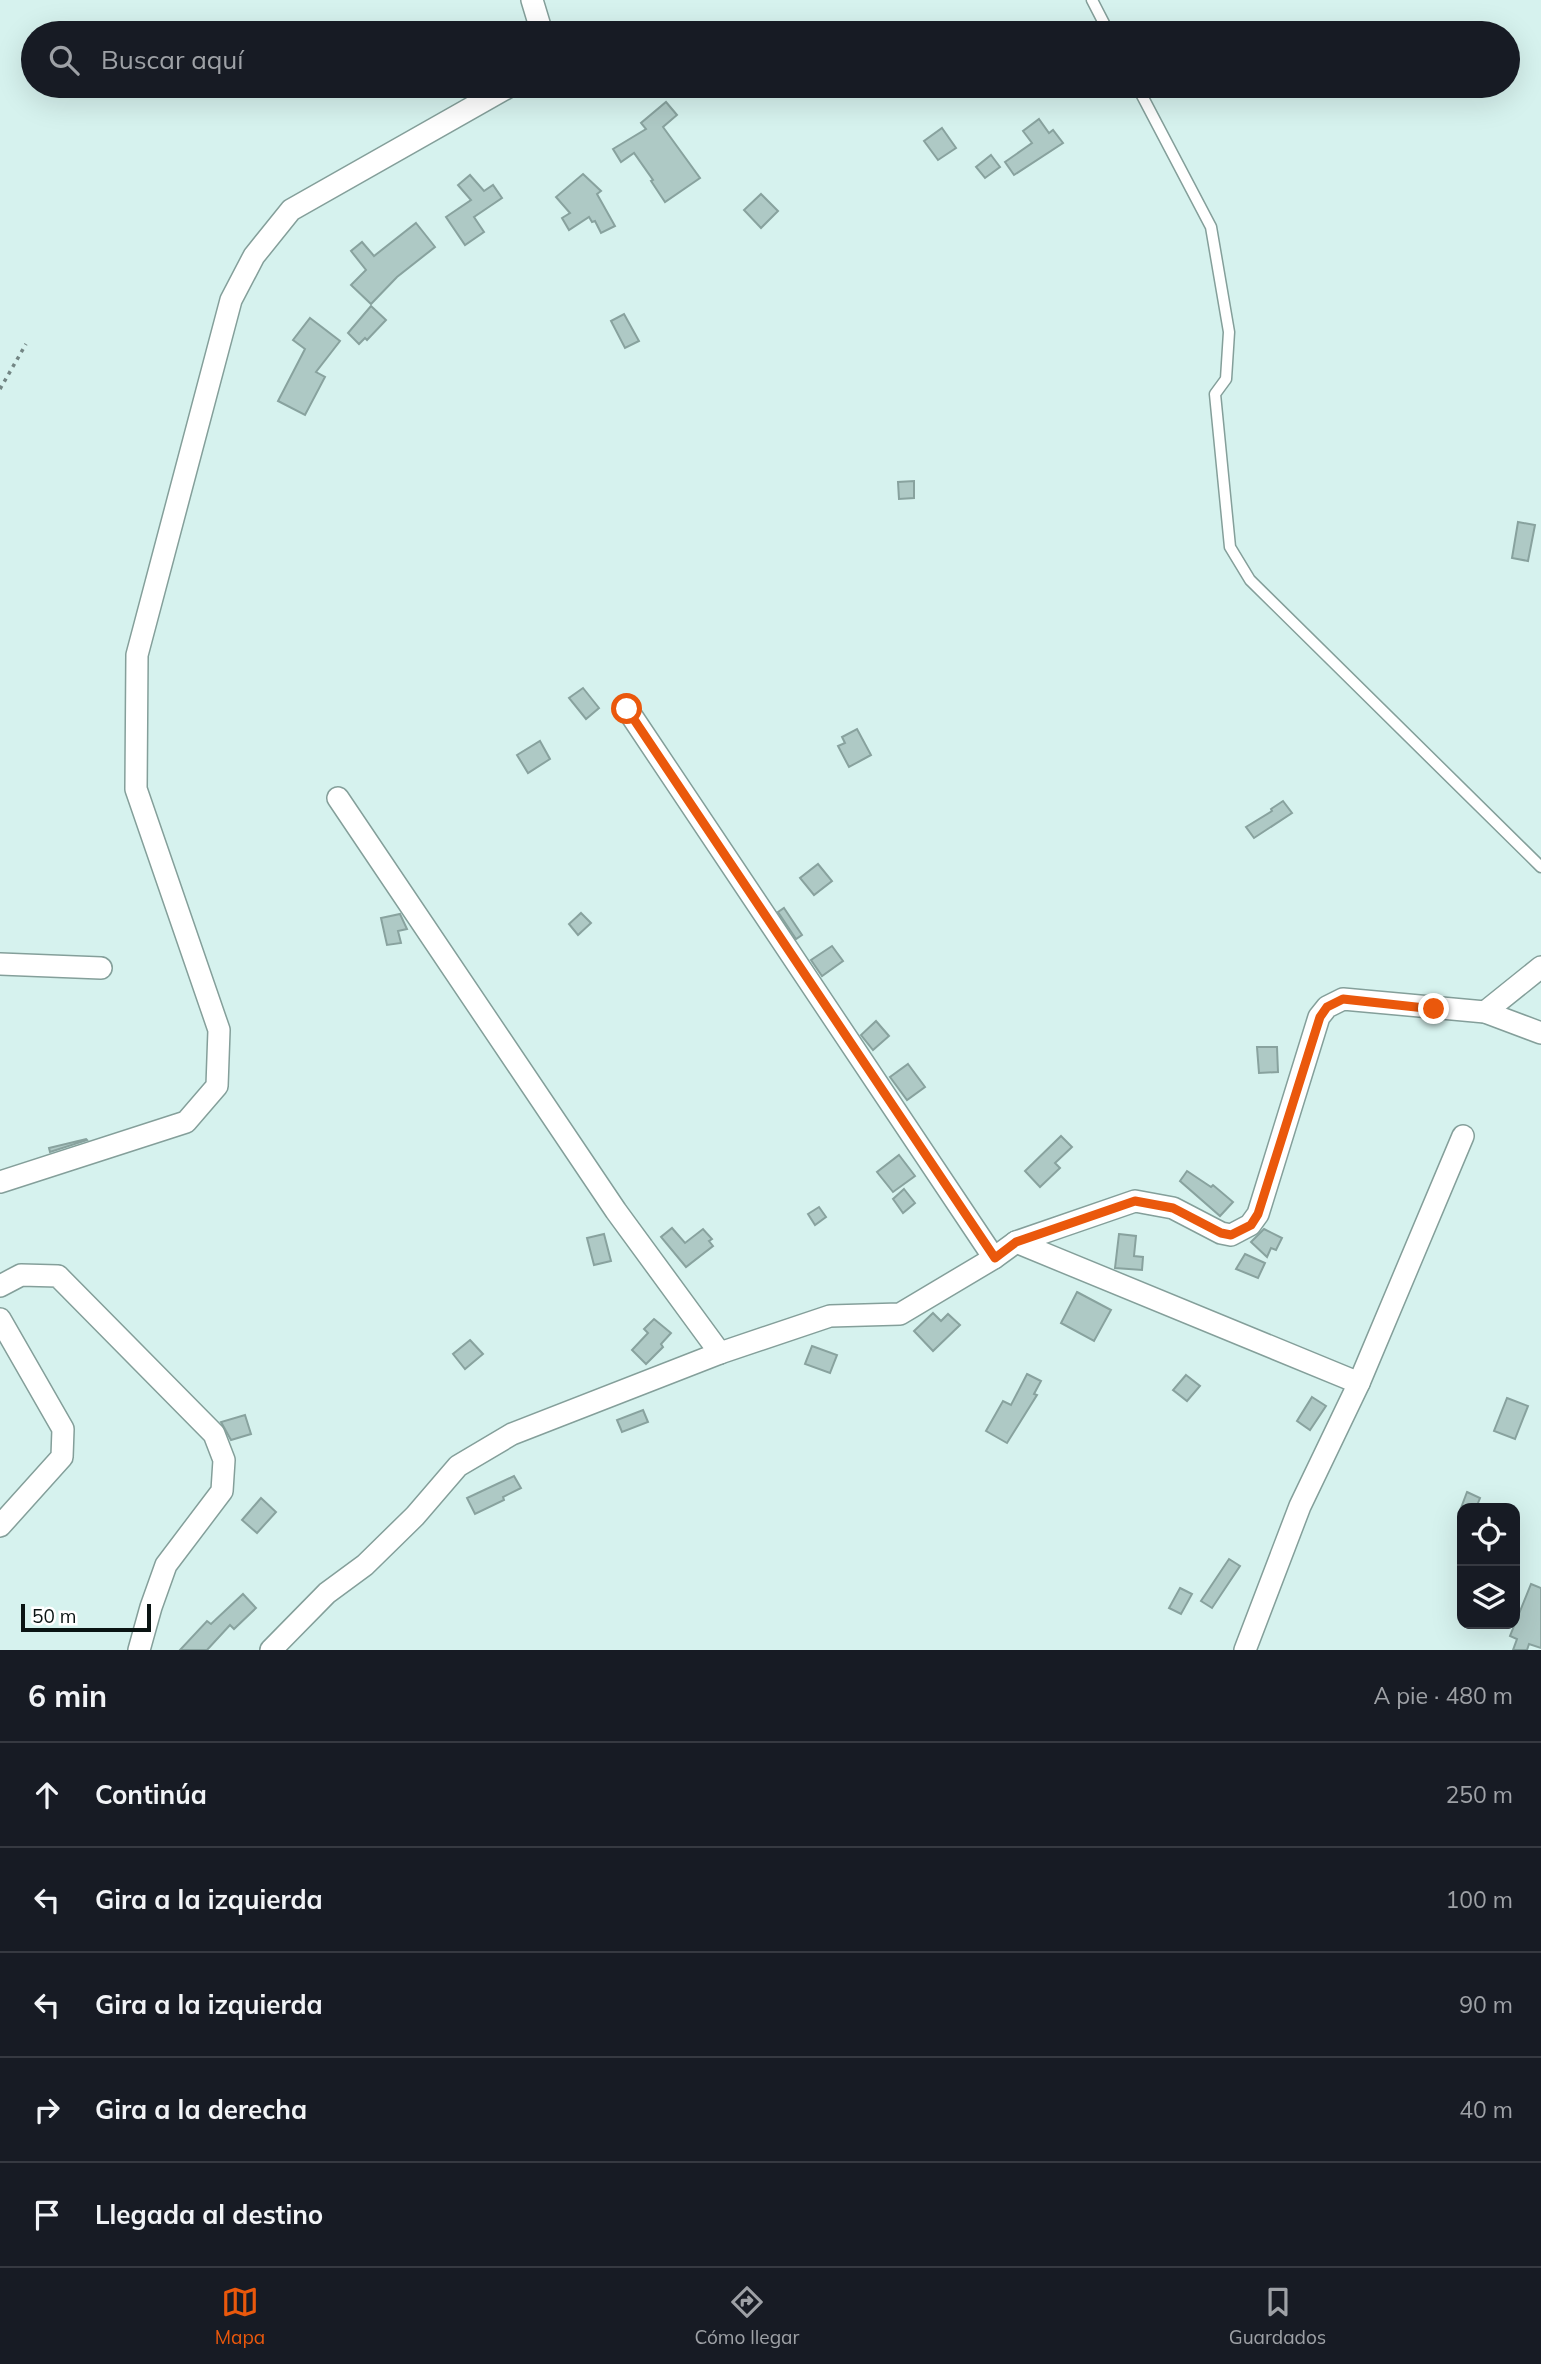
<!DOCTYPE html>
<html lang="es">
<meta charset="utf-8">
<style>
body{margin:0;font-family:Mulish,sans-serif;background:#20242c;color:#f1f3f6}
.controls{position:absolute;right:21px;bottom:21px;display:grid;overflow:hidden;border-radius:14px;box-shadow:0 7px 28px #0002}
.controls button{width:63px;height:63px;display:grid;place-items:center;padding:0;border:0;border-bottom:2px solid #363941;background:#171b24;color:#f1f3f6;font:35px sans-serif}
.scale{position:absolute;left:21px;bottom:18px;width:130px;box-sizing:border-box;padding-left:7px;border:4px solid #0a1413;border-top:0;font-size:19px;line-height:24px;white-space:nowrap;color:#0a1413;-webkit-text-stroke:5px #fff;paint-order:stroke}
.stop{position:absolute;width:21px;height:21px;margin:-16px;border:5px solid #ea580c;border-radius:50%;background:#fff}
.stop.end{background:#ea580c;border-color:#fff;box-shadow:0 2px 7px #0008}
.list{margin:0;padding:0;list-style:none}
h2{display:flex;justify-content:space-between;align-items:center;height:91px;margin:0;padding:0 28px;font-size:30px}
h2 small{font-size:23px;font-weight:400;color:#9ea1a6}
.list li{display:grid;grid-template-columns:46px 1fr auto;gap:21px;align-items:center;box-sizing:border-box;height:105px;padding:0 28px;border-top:2px solid #363941}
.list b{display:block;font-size:26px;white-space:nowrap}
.list em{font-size:23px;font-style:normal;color:#9ea1a6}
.icon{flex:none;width:38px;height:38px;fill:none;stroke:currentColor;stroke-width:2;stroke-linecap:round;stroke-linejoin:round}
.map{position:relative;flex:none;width:1541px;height:1650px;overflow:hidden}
.search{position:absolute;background:#171b24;box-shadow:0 7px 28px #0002;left:21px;right:21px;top:21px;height:77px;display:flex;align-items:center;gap:18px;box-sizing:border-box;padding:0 24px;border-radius:38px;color:#9ea1a6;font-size:26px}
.sheet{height:616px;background:#171b24}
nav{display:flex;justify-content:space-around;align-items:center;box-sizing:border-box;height:98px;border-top:2px solid #363941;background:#171b24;font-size:19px;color:#9ea1a6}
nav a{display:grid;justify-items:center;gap:4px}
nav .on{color:#ea580c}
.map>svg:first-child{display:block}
</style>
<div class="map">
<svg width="1541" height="1650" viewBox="0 0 1541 1650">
<rect width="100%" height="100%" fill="#d6f2ee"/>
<g fill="#aec9c5" stroke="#88a29e" stroke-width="2">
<path d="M666,102L677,115L663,127L700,178L665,202L651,181L653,180L634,153L621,162L613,149L646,129L641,123Z"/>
<path d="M1039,119L1049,133L1053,130L1063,143L1014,175L1005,162L1032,143L1023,131Z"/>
<path d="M942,128L956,148L938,160L924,141Z"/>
<path d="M991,155L1000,167L985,178L976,167Z"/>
<path d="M583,174L601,191L597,194L615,226L601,233L595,221L592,222L589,217L569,230L562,218L570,213L556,197Z"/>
<path d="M470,175L484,191L493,185L502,198L474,217L484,232L465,245L446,217L471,200L458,185Z"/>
<path d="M761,194L778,211L761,228L744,210Z"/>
<path d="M416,223L435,247L397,277L371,304L351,285L366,270L351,251L362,242L374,256Z"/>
<path d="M371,306L386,320L367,340L365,338L359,344L348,333Z"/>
<path d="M624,314L639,341L625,348L611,321Z"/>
<path d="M310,318L340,341L316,372L325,377L305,415L278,401L305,349L293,340Z"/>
<path d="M914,481V498L899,499L898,482Z"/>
<path d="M1518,522L1535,525L1528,561L1512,558Z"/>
<path d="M583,688L599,708L586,719L569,698Z"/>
<path d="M857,729L871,755L849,767L838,746L845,743L842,737Z"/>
<path d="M540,741L550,759L528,773L517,755Z"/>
<path d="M1283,801L1292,813L1254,838L1246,827L1272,811L1271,809Z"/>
<path d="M818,864L832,881L814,895L800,878Z"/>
<path d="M784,908L802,935L796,939L778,912Z"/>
<path d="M581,913L591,923L578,935L569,924Z"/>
<path d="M400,914L407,929L398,931L401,943L387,945L381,918Z"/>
<path d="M832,946L843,961L822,976L811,960Z"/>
<path d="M876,1021L889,1036L873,1050L861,1035Z"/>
<path d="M1257,1047H1277L1278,1072L1259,1073Z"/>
<path d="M908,1064L925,1087L907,1100L890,1077Z"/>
<path d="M1061,1136L1072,1147L1055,1163L1060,1168L1040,1187L1025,1171Z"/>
<path d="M86,1139L87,1140L50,1152L49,1148Z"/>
<path d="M899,1155L915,1176L893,1192L877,1172Z"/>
<path d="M1187,1171L1211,1187L1213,1185L1233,1202L1220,1216L1180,1181Z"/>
<path d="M904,1189L915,1203L903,1213L893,1199Z"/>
<path d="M819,1207L826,1217L815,1225L808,1214Z"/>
<path d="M672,1228L685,1243L703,1229L712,1239L709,1241L713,1246L686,1267L661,1237Z"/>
<path d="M1264,1229L1282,1238L1276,1250L1271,1248L1267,1257L1251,1242Z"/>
<path d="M604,1234L611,1261L594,1265L587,1238Z"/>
<path d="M1119,1234L1136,1236L1134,1256L1143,1257L1142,1270L1115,1268Z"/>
<path d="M1245,1254L1265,1263L1258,1278L1236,1269Z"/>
<path d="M1077,1292L1111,1310L1094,1341L1061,1323Z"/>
<path d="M933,1313L941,1321L948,1314L960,1325L933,1351L914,1331Z"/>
<path d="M654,1319L671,1333L661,1344L663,1347L646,1364L632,1350L648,1333L644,1329Z"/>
<path d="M470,1340L483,1354L465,1369L453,1354Z"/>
<path d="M812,1346L837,1355L830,1373L805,1364Z"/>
<path d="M1027,1374L1041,1381L1034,1394L1037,1395L1007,1443L986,1431L1003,1401L1011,1405Z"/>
<path d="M1186,1375L1200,1386L1187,1401L1173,1390Z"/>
<path d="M1312,1397L1326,1406L1310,1430L1297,1421Z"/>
<path d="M1507,1398L1528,1406L1515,1439L1494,1431Z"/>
<path d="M643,1410L648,1422L622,1432L617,1420Z"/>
<path d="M245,1415L251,1434L231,1440L221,1422Z"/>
<path d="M514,1476L521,1488L503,1497L504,1500L475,1514L467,1498Z"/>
<path d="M1467,1492L1480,1498L1476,1508H1461Z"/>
<path d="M261,1498L276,1512L257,1533L242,1520Z"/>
<path d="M1229,1559L1240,1566L1212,1608L1201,1601Z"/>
<path d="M1531,1584L1541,1588V1648L1529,1644L1527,1650H1513L1517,1639L1510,1636Z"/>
<path d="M1180,1588L1192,1594L1181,1614L1169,1608Z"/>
<path d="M243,1594L256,1608L234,1629L230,1625L207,1650H180L207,1621L211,1624Z"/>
</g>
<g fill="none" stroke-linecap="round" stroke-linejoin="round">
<defs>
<g id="service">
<path d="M1092,0L1109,33"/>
<path d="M1137,86L1211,227L1229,332L1226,379L1215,394L1230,547L1250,580L1541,867"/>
</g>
<g id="minor">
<path d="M532,0L542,33"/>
<path d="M627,709L994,1258"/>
<path d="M338,798L616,1211L720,1353"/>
<path d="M0,964L101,968"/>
<path d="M1485,1012L1541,967"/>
<path d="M0,1182L186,1122L217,1086L219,1030L136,789L137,655L231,300L254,256L291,210L510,86"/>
<path d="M1016,1242L1359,1383"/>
<path d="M0,1286L21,1275L58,1276L214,1434L224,1460L222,1491L166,1565L151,1607L139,1650"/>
<path d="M0,1319L63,1429L62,1457L0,1526"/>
<path d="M271,1650L327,1593L365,1565L415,1516L458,1466L512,1434L720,1353L830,1316L900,1314L994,1258L1016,1242L1135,1201L1173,1208L1221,1233L1231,1235L1250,1225L1258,1214L1319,1017L1327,1007L1343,999L1485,1012L1541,1033"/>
<path d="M1245,1650L1300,1506L1359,1383L1463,1136"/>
</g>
</defs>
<use href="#service" stroke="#849f9a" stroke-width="13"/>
<use href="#minor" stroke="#849f9a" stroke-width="24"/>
<path stroke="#738684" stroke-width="3.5" stroke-dasharray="3.5 5" stroke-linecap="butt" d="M0,389L26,344"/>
<use href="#service" stroke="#fff" stroke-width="10"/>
<use href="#minor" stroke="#fff" stroke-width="21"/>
</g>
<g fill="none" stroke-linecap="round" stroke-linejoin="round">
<path stroke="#ea580c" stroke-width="9" d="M627,709L995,1258L1016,1242L1135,1201L1173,1208L1221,1233L1231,1235L1251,1225L1258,1214L1320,1017L1327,1007L1343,999L1434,1009"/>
</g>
</svg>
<div class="controls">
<button><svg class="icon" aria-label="locate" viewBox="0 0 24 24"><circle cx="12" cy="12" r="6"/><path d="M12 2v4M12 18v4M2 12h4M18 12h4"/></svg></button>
<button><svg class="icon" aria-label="layers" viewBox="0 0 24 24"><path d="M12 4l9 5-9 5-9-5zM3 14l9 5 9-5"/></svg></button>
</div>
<div class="scale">50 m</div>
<div class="stop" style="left:627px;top:709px"></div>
<div class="stop end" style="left:1434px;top:1009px"></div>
<div class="search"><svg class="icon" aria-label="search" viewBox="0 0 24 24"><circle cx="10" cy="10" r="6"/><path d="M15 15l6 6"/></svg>Buscar aquí</div>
</div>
<section class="sheet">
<h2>6 min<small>A pie · 480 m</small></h2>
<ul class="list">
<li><svg class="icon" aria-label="ahead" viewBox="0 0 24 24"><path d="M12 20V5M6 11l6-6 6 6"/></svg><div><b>Continúa</b></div><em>250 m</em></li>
<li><svg class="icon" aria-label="left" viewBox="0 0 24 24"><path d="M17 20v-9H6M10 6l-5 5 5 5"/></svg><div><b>Gira a la izquierda</b></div><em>100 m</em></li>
<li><svg class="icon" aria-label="left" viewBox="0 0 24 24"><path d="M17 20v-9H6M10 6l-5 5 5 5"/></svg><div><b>Gira a la izquierda</b></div><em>90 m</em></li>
<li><svg class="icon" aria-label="right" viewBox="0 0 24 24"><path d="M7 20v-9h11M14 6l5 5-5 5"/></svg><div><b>Gira a la derecha</b></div><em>40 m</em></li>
<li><svg class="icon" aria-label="arrive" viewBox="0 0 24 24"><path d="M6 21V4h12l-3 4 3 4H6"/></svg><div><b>Llegada al destino</b></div></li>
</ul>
</section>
<nav>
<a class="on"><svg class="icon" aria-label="map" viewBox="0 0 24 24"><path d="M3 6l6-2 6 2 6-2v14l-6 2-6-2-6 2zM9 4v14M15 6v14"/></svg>Mapa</a>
<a><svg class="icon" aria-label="directions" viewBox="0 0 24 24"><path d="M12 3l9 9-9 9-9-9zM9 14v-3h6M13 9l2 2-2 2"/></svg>Cómo llegar</a>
<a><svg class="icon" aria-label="saved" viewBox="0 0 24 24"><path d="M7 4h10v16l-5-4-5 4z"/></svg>Guardados</a>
</nav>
